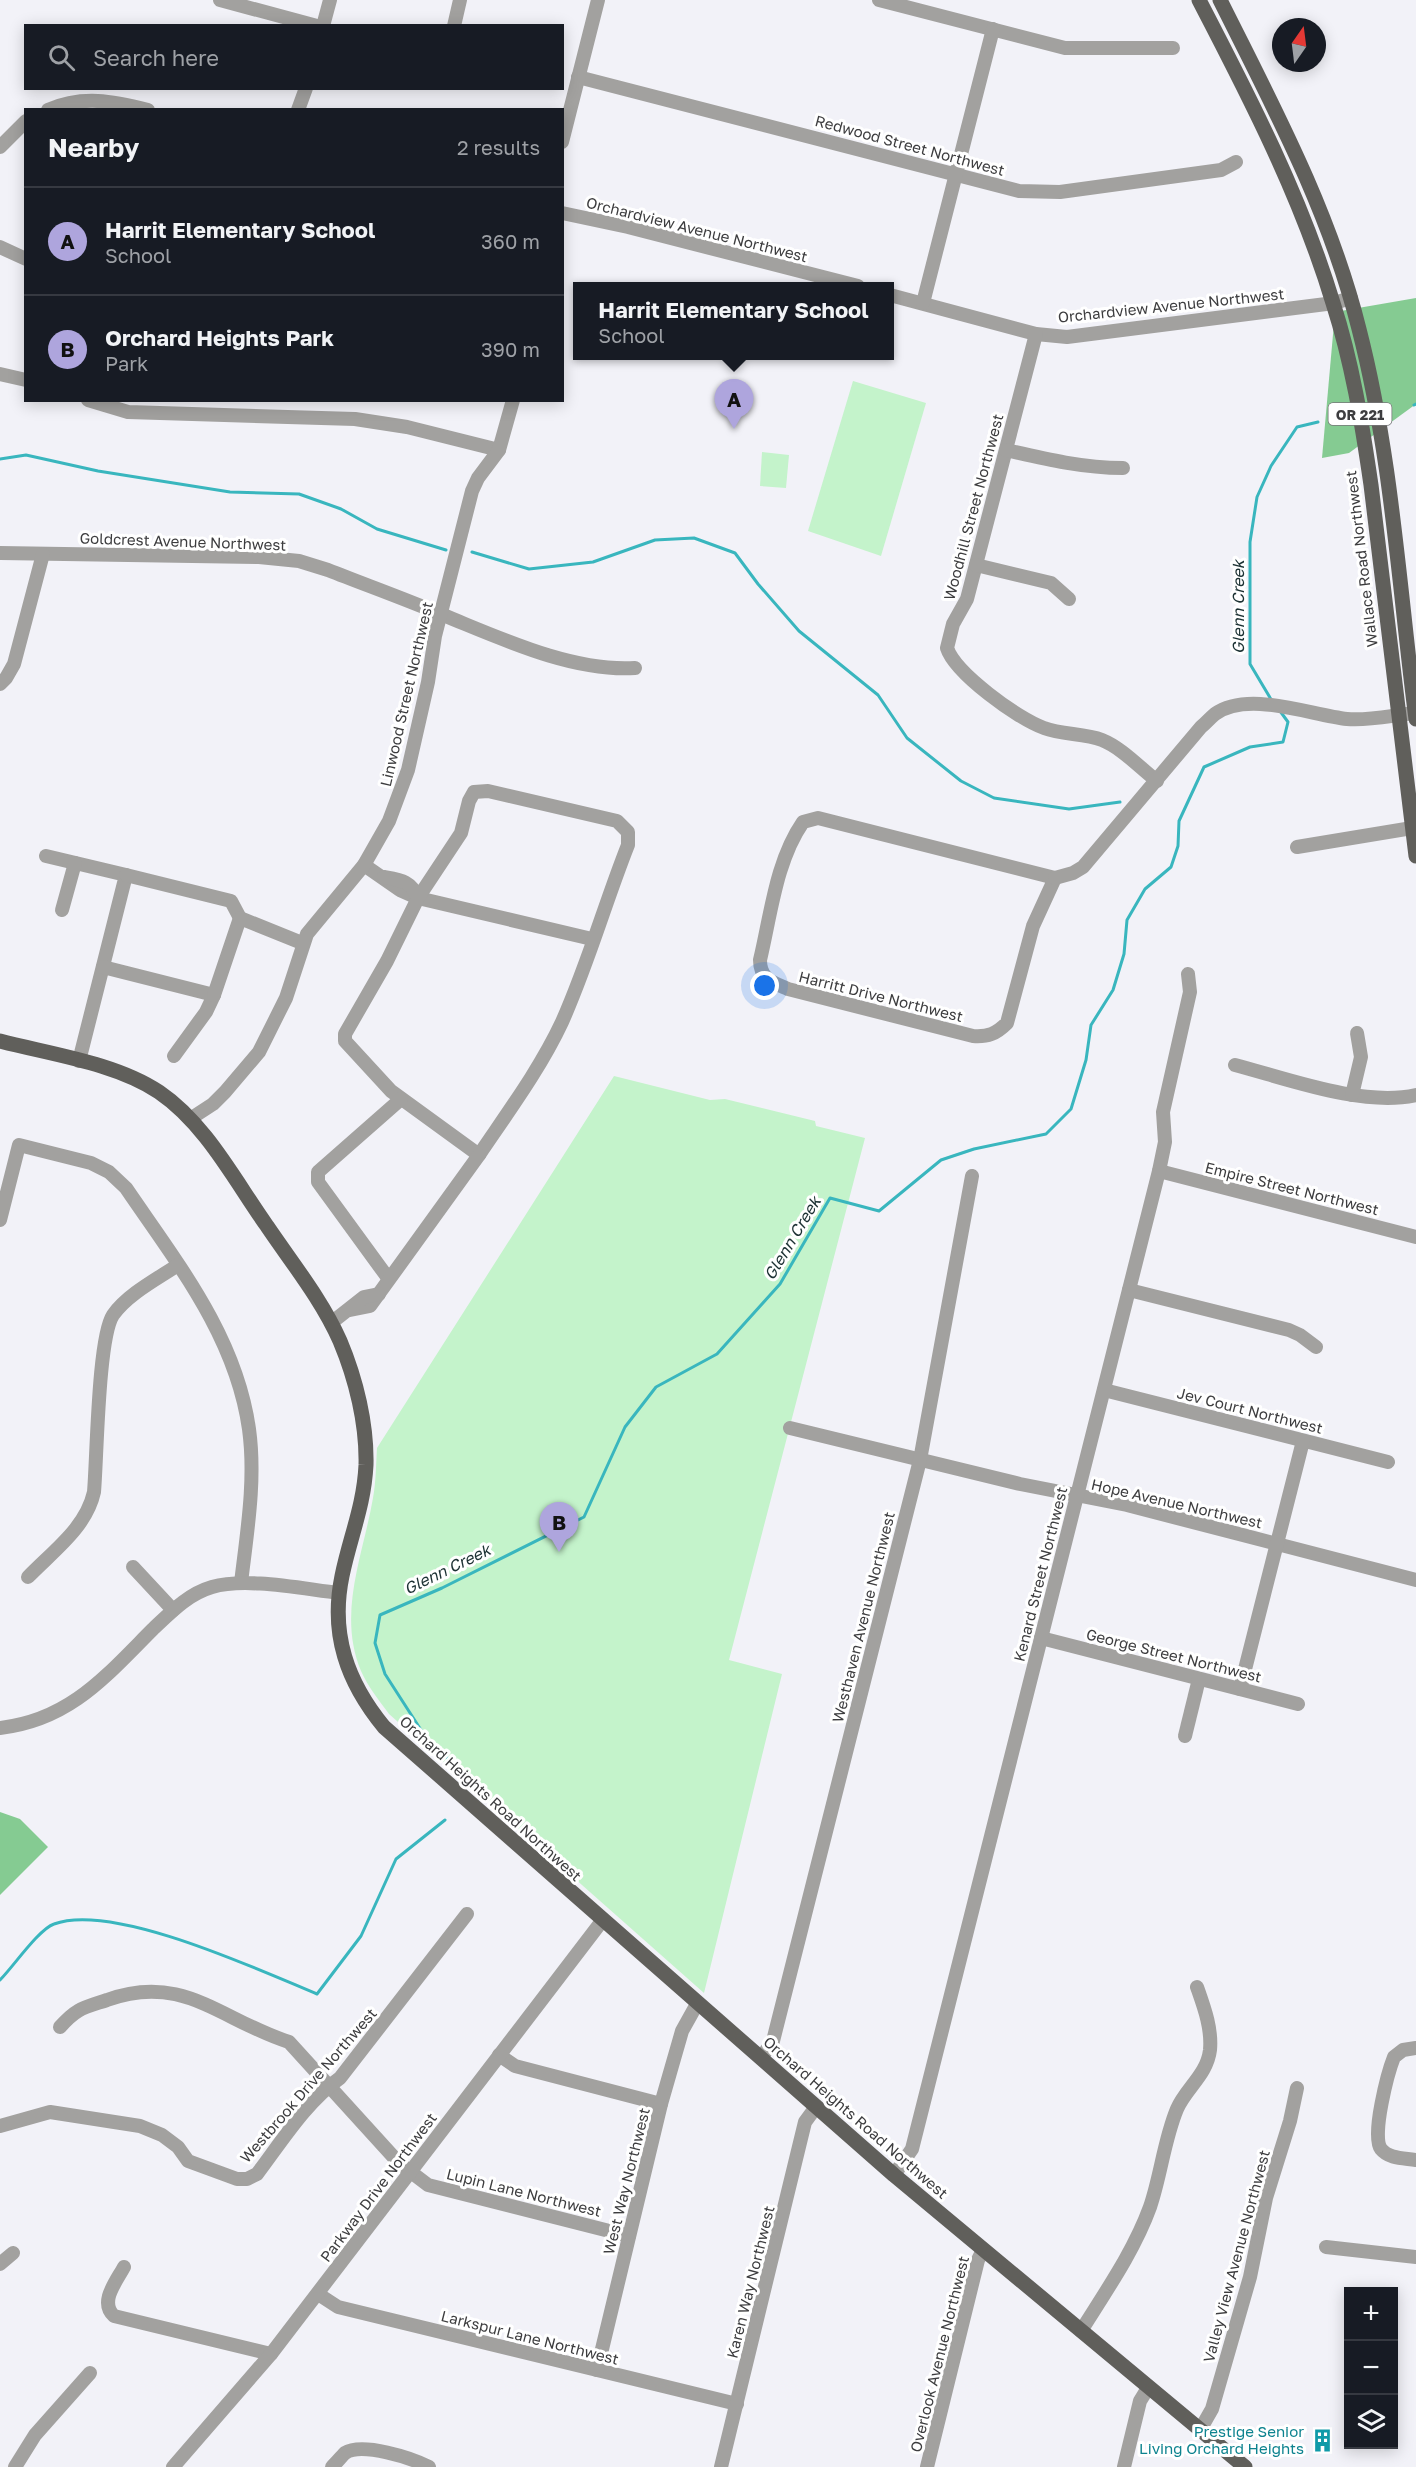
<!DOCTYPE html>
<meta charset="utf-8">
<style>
body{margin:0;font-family:"Golos Text",sans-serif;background:#20242c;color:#f1f3f6}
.controls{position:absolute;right:18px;bottom:18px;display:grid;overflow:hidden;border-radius:0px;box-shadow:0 3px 15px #0003}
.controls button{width:54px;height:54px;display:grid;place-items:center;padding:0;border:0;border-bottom:2px solid #363941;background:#171b24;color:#f1f3f6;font:30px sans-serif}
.compass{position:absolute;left:1272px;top:18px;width:54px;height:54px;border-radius:50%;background:#171b24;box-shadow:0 3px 15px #0003;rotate:14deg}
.you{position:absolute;left:765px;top:986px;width:21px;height:21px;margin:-15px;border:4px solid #fff;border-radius:50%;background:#1a73e8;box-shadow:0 0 0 9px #1a73e833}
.badge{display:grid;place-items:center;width:39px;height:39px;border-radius:50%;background:#aea5dd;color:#111;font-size:20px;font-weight:700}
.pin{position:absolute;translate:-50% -50px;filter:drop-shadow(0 2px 3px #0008)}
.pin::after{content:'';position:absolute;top:32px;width:21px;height:18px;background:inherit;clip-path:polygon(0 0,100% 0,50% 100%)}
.popup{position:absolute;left:573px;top:282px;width:321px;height:78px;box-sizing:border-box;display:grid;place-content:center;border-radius:0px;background:#171b24;filter:drop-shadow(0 2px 4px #0005);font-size:20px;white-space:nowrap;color:#9ea1a6}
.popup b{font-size:22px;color:#f1f3f6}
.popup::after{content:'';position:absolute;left:50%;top:100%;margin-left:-12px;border:12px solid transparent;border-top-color:#171b24}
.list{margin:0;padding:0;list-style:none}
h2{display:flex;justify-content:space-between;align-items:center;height:78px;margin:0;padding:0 24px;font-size:26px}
h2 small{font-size:20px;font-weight:400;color:#9ea1a6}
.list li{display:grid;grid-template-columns:39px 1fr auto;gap:18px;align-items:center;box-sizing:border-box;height:108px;padding:0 24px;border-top:2px solid #363941}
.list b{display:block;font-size:22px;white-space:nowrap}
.list p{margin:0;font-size:20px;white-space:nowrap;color:#9ea1a6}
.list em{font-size:20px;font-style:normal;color:#9ea1a6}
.icon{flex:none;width:33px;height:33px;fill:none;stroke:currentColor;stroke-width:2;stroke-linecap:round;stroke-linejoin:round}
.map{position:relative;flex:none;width:1416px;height:2467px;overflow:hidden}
.search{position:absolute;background:#171b24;box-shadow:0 3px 15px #0003;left:24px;top:24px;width:540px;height:66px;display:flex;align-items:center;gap:15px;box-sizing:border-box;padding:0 21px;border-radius:0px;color:#9ea1a6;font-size:22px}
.panel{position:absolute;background:#171b24;box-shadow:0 3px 15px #0003;left:24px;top:108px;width:540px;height:294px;border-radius:0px}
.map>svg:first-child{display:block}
</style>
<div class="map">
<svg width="1416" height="2467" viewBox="0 0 1416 2467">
<rect width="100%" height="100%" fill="#f2f2f8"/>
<g fill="#c4f3cb">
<path d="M853,381L926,403L881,556L808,531Z"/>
<path d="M762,452L789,455L786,488L760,486Z"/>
<path d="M614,1076L710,1100L725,1099L815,1121L816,1126L865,1138L729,1660L782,1674L704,1993L389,1714C379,1700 368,1687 361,1671C337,1613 363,1556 373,1498C376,1482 376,1464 377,1448Z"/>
</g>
<g fill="#85cb92">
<path d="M1416,298V404L1349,453L1322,458L1335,312Z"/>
<path d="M0,1812L20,1819L48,1847L0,1895Z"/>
</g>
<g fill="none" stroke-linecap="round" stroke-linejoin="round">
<g stroke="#39b6be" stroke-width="3">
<path d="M1414,405L1416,404"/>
<path d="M0,459L26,455L98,471L230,492L299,494L341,509L377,529L446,550"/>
<path d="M472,552L529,569L593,562L655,540L694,538L735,553L758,584L799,631L878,695L907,738L961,781L994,798L1069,809L1120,802"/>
<path d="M1272,701L1250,664V542L1257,497L1271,466L1297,427L1318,422"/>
<path d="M477,1782L430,1744L385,1674L375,1643L380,1615L442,1588L584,1517L625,1427L656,1387L717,1354L780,1284L830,1198L879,1211L941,1160L974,1149L1046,1134L1071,1109L1086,1060L1091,1025L1113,990L1124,954L1127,920L1145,889L1171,867L1178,846L1179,821L1204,767L1250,747L1283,742L1288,722L1280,711"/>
<path d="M0,1980C13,1967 39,1929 54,1924C113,1902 259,1970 317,1994L361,1936L396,1859L445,1820"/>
</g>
<g stroke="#a2a19f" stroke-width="14">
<path d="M220,0L317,26"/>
<path d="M879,0L1065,48H1173"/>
<path d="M323,26L330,0"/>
<path d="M454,26L460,0"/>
<path d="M578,77L1019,191L1060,192L1221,170L1236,162"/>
<path d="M48,110C82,95 113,101 148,110"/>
<path d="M298,110L306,88"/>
<path d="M562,142L598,0"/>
<path d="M0,147L26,121"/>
<path d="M562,213L628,227L858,286"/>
<path d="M0,247L26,259"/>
<path d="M890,295L1036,334L1067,337L1334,303L1351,298"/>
<path d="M923,303L993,29"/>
<path d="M1036,334L967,599L953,624L947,648C955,673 1018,719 1044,728C1062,735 1084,733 1102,740C1122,748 1140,768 1157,781"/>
<path d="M0,374L26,380"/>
<path d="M88,400L128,412L355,419L407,427L499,450"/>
<path d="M1006,450C1045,459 1083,468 1123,468"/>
<path d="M0,553L259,557L299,561L328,570C366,585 405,599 443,615C500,638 572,672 635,668"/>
<path d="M976,565L1051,583L1069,599"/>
<path d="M0,684L6,678L14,664L43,554"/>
<path d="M818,818L1055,878L1033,926L1007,1023C996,1034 988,1037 973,1036L788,989C772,982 760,979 760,960C771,914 776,861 803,822Z"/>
<path d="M1297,847L1412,828"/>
<path d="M46,856L126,875L79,1061"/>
<path d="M364,865L400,890L418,898L592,939"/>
<path d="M126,875L231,901L240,918L302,943"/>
<path d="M384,877C401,880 411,881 418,898L387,961L345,1034V1041L391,1091L479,1155C508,1112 540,1069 562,1022C588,964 605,903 628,845V832L617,821L488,791L474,792L469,801L461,833L418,898"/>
<path d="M1055,878L1073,873L1083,867L1201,727C1206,723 1210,718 1215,714C1248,690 1310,715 1347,719C1370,721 1393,715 1416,713"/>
<path d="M62,910L75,863"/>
<path d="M103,967L214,995L206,1012L174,1056"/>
<path d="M214,995L240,918"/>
<path d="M1235,1065C1288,1079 1363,1107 1416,1095"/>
<path d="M1352,1095L1361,1057L1357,1033"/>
<path d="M190,1119L213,1104L225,1092L259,1052L286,998L307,934L364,865L389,821L408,770L428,682L435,636L472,491L478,478L499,450L513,400"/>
<path d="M1159,1171L1416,1237"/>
<path d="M0,1220L19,1145L91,1163L109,1172L126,1188C177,1263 236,1336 249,1429C256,1480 247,1532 241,1583"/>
<path d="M388,1278L318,1182V1172L401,1099"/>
<path d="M1129,1290L1289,1330L1300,1335L1316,1347"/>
<path d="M350,1310L370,1306L479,1155"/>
<path d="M331,1323L364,1297L379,1294"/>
<path d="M1104,1390L1388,1462"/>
<path d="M790,1428L1020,1484L1127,1505L1416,1580"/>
<path d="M133,1567L173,1610"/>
<path d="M28,1577C53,1551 86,1528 94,1492C97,1458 98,1338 113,1315C128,1294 157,1279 178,1265"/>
<path d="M1041,1638L1298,1704"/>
<path d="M1240,1689L1303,1441"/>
<path d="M0,1728C70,1720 106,1676 153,1629C171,1612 188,1594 212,1587C246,1577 303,1589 339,1593"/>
<path d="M1185,1736L1199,1679"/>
<path d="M60,2027C77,2008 83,2008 107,2000C183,1972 222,2021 289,2042L399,2163L428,2185L629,2236"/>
<path d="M1416,2048L1403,2050L1394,2057C1388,2072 1371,2136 1381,2149C1389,2159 1404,2158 1416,2160"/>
<path d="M499,2055L515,2066L661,2104"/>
<path d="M761,2058L773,2041L920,1460L972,1176"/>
<path d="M0,2126L50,2112L140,2126L162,2135L178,2147L188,2161L237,2179H247L257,2174C282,2141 306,2102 340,2078L467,1914"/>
<path d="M894,2175L912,2149L1159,1171L1165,1142L1163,1112L1190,992L1188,974"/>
<path d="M1326,2247L1416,2257"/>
<path d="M0,2264L13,2253"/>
<path d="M124,2267C116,2282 99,2302 114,2316L271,2354"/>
<path d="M318,2294L338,2307L737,2404"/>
<path d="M1081,2331C1106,2291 1134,2251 1150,2207C1161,2175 1164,2140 1177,2109C1186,2088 1207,2075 1210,2050C1212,2028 1204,2007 1197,1987"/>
<path d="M597,2370L661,2104L682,2031L697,2004"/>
<path d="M1200,2430L1212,2409L1250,2277L1266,2198L1290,2121L1297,2088"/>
<path d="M15,2467L35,2435L90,2373"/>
<path d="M173,2467L271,2354L602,1921"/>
<path d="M332,2467C336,2463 341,2457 345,2453C362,2442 412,2458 429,2467"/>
<path d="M721,2467L805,2122L816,2107"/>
<path d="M927,2467L978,2260L983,2250"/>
<path d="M1124,2467L1140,2401L1148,2388"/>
</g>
<g stroke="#605f5b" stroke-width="15">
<path d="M1199,0C1250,98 1301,197 1333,303C1352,362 1362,423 1371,485L1416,856"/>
<path d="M1220,0C1273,106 1330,212 1359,329C1392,457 1399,588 1416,719"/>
<path d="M0,1041C50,1054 116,1063 159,1092C206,1124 235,1181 267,1226C292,1263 322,1300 340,1341C356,1379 367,1424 366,1465C364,1506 350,1537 342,1576C330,1634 347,1682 384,1727L894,2175L1245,2467"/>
</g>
</g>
<defs>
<symbol id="building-bare" viewBox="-9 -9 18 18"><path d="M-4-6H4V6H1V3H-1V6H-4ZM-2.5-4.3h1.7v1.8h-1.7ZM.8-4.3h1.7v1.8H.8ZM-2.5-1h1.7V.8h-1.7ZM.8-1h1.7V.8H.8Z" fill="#0f9aa8" stroke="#fff" stroke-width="2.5" paint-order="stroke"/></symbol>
</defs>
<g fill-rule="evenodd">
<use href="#building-bare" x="1306" y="2424" width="33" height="33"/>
</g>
<g text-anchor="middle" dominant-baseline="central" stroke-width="6" stroke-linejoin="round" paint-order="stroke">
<rect fill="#fff" stroke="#777779" stroke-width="1.5" x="1328.5" y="403" width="63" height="22" rx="4.5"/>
<g font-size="14" font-weight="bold" fill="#3d3d3f">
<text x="1360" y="414">OR 221</text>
</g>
<g font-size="15" fill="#3d3d3f" stroke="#fff">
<text transform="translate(910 145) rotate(15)">Redwood Street Northwest</text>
<text transform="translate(697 229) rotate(14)">Orchardview Avenue Northwest</text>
<text transform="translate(1171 305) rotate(-6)">Orchardview Avenue Northwest</text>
<text transform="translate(973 507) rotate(-75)">Woodhill Street Northwest</text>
<text transform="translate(183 541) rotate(2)">Goldcrest Avenue Northwest</text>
<text transform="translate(1361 559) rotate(-97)">Wallace Road Northwest</text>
<text transform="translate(406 694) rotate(-77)">Linwood Street Northwest</text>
<text transform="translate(881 996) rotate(14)">Harritt Drive Northwest</text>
<text transform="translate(1292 1188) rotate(14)">Empire Street Northwest</text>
<text transform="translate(1250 1410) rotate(14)">Jev Court Northwest</text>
<text transform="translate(1177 1503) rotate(13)">Hope Avenue Northwest</text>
<text transform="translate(1040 1574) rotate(-76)">Kenard Street Northwest</text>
<text transform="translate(863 1617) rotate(-76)">Westhaven Avenue Northwest</text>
<text transform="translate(1174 1655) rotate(14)">George Street Northwest</text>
<text transform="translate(491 1798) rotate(42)">Orchard Heights Road Northwest</text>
<text transform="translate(308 2085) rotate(-49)">Westbrook Drive Northwest</text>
<text transform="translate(856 2117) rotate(41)">Orchard Heights Road Northwest</text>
<text transform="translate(626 2181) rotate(-76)">West Way Northwest</text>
<text transform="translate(378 2187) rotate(-53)">Parkway Drive Northwest</text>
<text transform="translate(524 2192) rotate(14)">Lupin Lane Northwest</text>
<text transform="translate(1236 2256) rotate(-75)">Valley View Avenue Northwest</text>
<text transform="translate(750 2282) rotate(-76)">Karen Way Northwest</text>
<text transform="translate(530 2337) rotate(14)">Larkspur Lane Northwest</text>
<text transform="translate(939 2354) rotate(-76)">Overlook Avenue Northwest</text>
</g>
<g font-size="15" fill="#0d838f" stroke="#fff" text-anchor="end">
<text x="1304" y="2431">Prestige Senior<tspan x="1304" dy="17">Living Orchard Heights</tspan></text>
</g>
<g font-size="16" font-style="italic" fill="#1c3133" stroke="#fff">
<text transform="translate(1238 607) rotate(-90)">Glenn Creek</text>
<text transform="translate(792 1238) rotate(-59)">Glenn Creek</text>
<text transform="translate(447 1569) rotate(-26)">Glenn Creek</text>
</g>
</g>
</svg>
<div class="controls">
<button>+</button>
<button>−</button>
<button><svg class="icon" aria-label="layers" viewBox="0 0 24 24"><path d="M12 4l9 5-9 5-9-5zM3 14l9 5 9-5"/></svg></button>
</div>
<svg class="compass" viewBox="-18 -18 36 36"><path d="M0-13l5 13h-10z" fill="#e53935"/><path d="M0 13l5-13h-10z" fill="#9ea1a6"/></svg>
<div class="you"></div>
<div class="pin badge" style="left:734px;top:429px">A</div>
<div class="popup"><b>Harrit Elementary School</b>School</div>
<div class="pin badge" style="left:559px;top:1552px">B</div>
<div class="search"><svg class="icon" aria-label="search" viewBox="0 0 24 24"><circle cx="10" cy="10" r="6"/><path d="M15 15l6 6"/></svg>Search here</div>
<section class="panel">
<h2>Nearby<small>2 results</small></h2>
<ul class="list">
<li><span class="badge">A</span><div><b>Harrit Elementary School</b><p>School</p></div><em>360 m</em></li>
<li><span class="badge">B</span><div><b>Orchard Heights Park</b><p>Park</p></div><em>390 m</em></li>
</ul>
</section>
</div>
